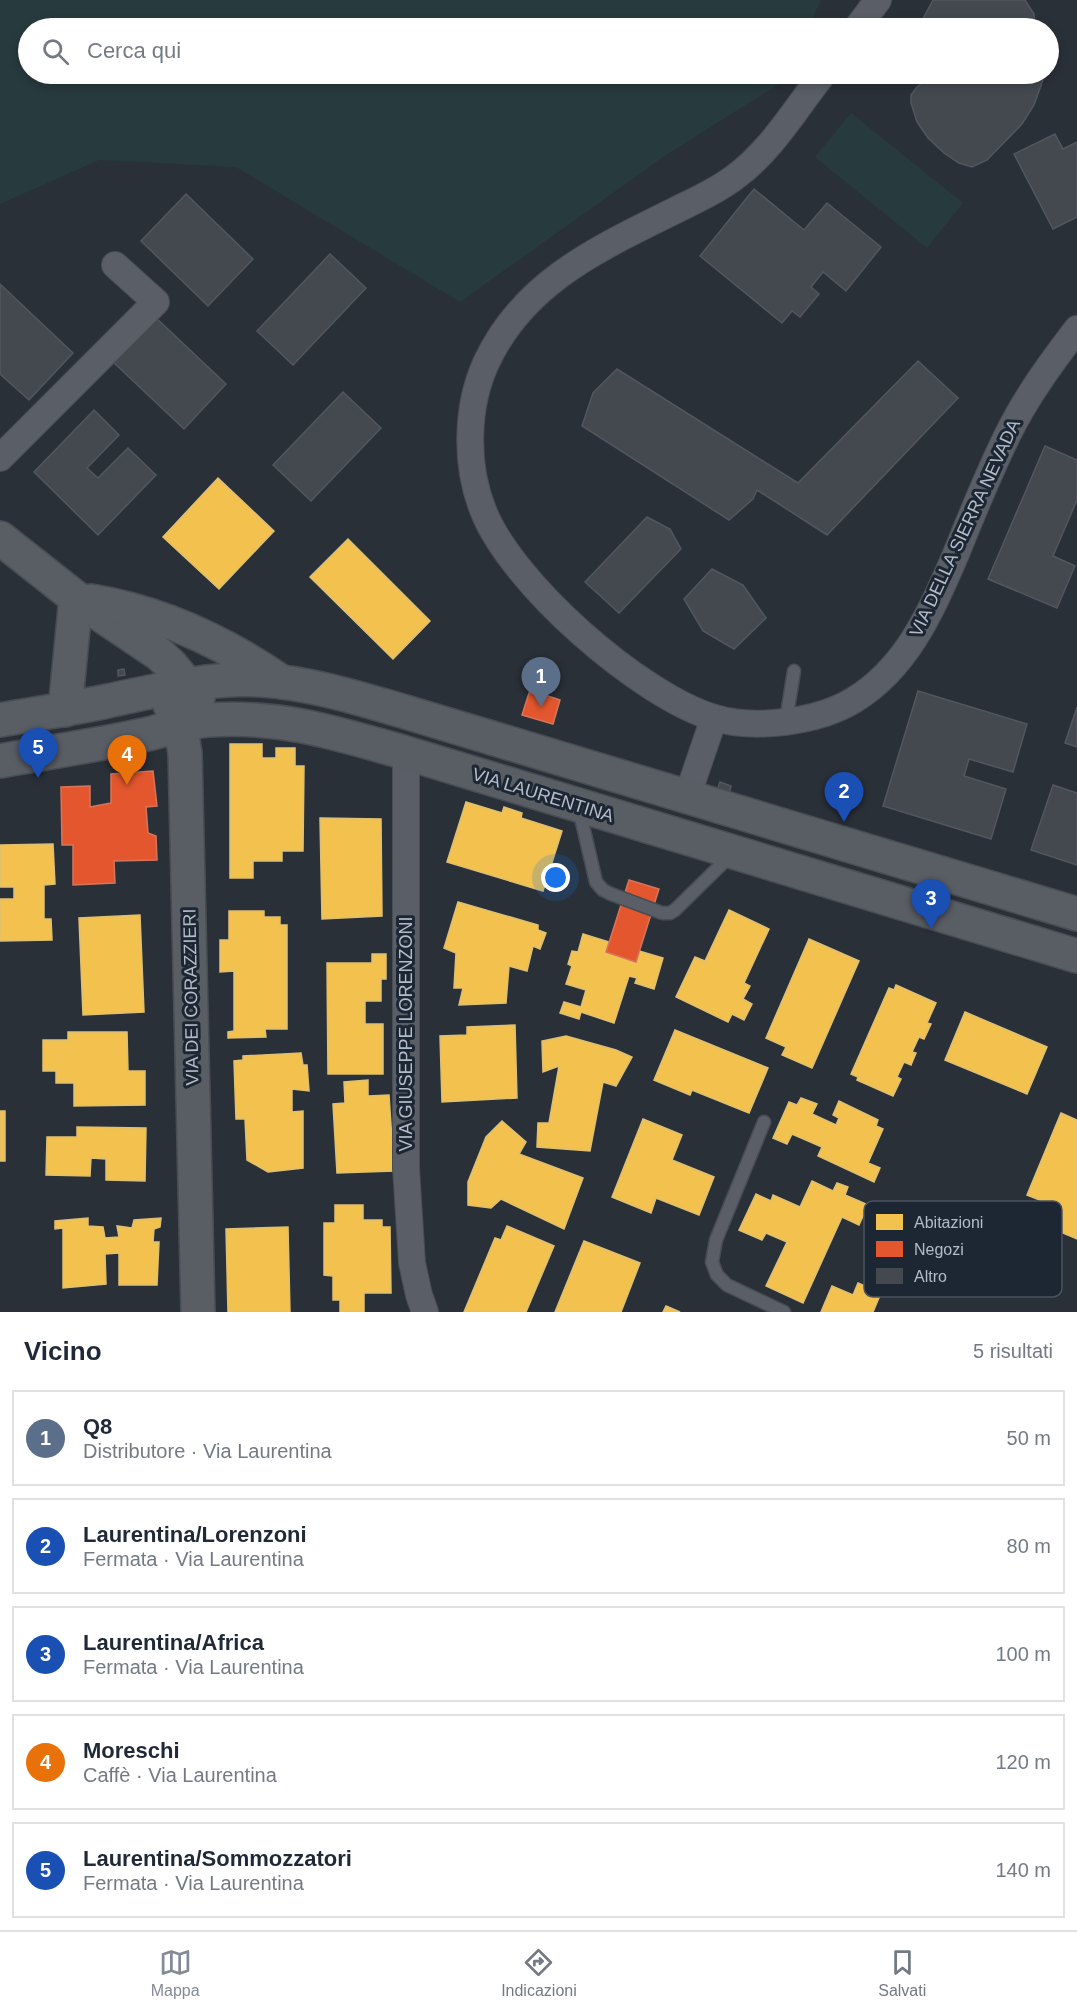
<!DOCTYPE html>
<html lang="it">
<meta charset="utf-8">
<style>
body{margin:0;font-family:Helvetica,sans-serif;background:#f2f2f3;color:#1f2937}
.you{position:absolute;left:556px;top:878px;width:21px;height:21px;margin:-15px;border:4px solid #fff;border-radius:50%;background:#1a73e8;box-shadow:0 0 0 9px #1a73e833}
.badge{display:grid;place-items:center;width:39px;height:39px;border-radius:50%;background:#848b96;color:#fff;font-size:20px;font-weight:700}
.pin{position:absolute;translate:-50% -50px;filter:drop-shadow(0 2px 3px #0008)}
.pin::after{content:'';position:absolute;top:32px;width:21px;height:18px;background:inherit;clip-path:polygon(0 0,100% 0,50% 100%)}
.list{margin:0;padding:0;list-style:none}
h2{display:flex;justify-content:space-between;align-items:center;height:78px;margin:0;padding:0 24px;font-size:26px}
h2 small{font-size:20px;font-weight:400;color:#747a83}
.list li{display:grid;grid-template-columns:39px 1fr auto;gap:18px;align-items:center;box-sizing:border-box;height:96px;margin:0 12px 12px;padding:0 12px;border:2px solid #e0e1e3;border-radius:0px}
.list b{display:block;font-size:22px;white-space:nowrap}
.list p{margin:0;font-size:20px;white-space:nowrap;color:#747a83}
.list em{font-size:20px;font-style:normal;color:#747a83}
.icon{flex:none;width:33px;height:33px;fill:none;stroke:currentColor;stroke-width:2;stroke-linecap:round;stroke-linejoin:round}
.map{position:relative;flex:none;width:1077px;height:1312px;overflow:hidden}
.search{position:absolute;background:#fff;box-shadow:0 3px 9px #0003;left:18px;right:18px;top:18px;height:66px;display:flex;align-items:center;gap:15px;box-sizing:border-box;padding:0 21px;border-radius:33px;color:#747a83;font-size:22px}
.sheet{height:618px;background:#fff}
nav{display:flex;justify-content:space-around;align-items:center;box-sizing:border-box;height:84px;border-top:2px solid #e0e1e3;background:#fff;font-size:16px;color:#747a83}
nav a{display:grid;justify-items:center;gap:3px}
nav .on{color:#848b96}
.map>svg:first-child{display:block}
</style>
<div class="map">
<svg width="1077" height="1312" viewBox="0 0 1077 1312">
<rect width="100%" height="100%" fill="#2a3038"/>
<g fill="#273a3e">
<path d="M0,0H821L808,28H28V74H787L784,81L666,155L460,302L236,167L99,160L0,204Z"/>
<path d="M851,113L963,203L927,248L815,157Z"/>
</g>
<g fill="#f2c14e" stroke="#dfc073" stroke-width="1.5">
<path d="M218,478L274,531L219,589L163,537Z"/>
<path d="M348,539L430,621L393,659L310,577Z"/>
<path d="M230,744H262V758H276V748H295V766H304L303,851H282V861H253V878H230Z"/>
<path d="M466,802L502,813L504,807L522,813L521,818L562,831L543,891L447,862Z"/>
<path d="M320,818L381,819L382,916L322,919Z"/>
<path d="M53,844L55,884L44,885V919H51L52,940L0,941V899H14V887H0V845Z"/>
<path d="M458,902L538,925V930L546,933L540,949L533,946L527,971L509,966L506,1003L459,1005L463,988H454L456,953L444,948Z"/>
<path d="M729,910L769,929L744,983L750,986L743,999L752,1004L744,1020L732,1014L728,1022L676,997L695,957L705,961Z"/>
<path d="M229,911H264V917H280V925H287V1029H265L266,1037L228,1038V1032L234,1031V971L220,972V940H229Z"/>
<path d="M140,915L144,1012L83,1015L79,918Z"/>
<path d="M583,934L609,942L606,952L636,962L639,951L663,958L654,989L635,983L637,978L629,976L614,1023L581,1012L579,1019L560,1013L564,1002L581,1007L586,990L566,984L572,966L568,964L572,951L578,952Z"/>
<path d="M809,939L859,961L812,1068L782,1055L786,1047L766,1038Z"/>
<path d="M372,954H386V979H381V1001H365V1024H383V1074H328L327,963H372Z"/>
<path d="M896,985L936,1003L927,1023L931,1024L924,1039L919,1037L912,1052L916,1053L911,1065L904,1062L897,1077L901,1079L893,1096L857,1080L858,1077L851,1074L889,988L894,990Z"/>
<path d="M965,1012L1047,1047L1027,1094L945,1060Z"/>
<path d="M515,1025L517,1098L442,1102L440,1036L467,1035V1027Z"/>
<path d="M675,1030L768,1068L749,1113L692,1090L690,1095L654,1080Z"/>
<path d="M68,1032H127L128,1071H145V1105L74,1106V1083H56V1071H43V1040H68Z"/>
<path d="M566,1036L616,1050L632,1057L616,1086L603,1082L590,1151L537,1147L538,1123H549L559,1066L543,1072L542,1041Z"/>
<path d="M301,1053L303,1065H307L309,1091L292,1089V1112L303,1111V1168L268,1172L247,1160L245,1119H236L234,1061L243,1060V1056Z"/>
<path d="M368,1080V1096L389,1095L394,1171L337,1173L333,1104L345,1103L344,1082Z"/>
<path d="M801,1098L817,1104L812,1114L836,1125L839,1118L833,1115L839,1101L878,1120L876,1126L883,1129L868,1163L880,1168L874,1182L818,1156L822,1147L792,1134L787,1144L773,1138L789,1102L797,1105Z"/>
<rect x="0" y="1111" width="5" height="50"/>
<path d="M1061,1113L1077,1120V1239L1042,1224L1050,1204L1027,1195Z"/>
<path d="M643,1119L682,1135L672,1160L714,1177L699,1215L656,1198L651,1213L612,1197Z"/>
<path d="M502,1121L526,1142L519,1154L583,1178L564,1229L501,1199L491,1208L468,1205V1182L486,1137Z"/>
<path d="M77,1127L146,1128L145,1181L106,1180V1159L91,1158L90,1176L46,1175L47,1137H77Z"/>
<path d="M812,1181L833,1191L837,1183L848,1187L845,1195L868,1205L859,1225L842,1217L803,1303L766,1286L787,1242L766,1233L762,1240L739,1230L756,1194L771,1201L773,1195L800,1207Z"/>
<path d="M335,1205H363V1220H382V1227H390L391,1293H364V1312H340V1300H333V1276L324,1275V1223H335Z"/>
<path d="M88,1218V1226L103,1227L105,1238L119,1237L117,1226L132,1228L134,1220L161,1218L160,1227L154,1229L153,1242H159L157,1285H119V1253L105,1254L106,1284L63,1288V1228L55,1229V1221Z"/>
<path d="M507,1226L554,1246L526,1312H464L495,1238L501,1240Z"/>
<path d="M288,1227L290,1312H228L226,1229Z"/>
<path d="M584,1241L640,1263L621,1312H555Z"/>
<path d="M858,1283L881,1293L873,1312H821L832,1286L853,1295Z"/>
<path d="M666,1306L680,1312H663Z"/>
</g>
<g fill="#e4572e" stroke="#d6755c" stroke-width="1.5">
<path d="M530,690L560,700L553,724L522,715Z"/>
<path d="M153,771L157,806L146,807L148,833L156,836L157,860L114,861L115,883L73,885V845H62L61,787L90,786V807L111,803V774Z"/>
<path d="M629,880L659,889L636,962L606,952Z"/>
</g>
<g fill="#444950" stroke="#52575f" stroke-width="1.5">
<path d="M933,0H1025L1034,14L1035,28H918Z"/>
<path d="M934,74H1040L1043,80L1034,105L1022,124L987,160L972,167L959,163L944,153L928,138L917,122L911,103V95L917,87Z"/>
<path d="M1055,134L1063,149L1077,142V217L1053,229L1014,154Z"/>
<path d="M754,189L804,230L827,203L881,247L846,291L823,272L811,287L819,294L800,317L792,311L782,323L700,256Z"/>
<path d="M186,194L253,259L208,306L141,241Z"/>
<path d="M330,254L366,288L293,365L257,331Z"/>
<path d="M0,284L73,353L29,400L0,374Z"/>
<path d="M154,316L226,384L184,429L111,360Z"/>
<path d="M918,361L958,398L827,535L757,490L753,499L729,520L582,426L593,393L617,369L798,483Z"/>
<path d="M343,392L381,428L311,501L273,465Z"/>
<path d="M94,410L119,435L87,468L98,478L128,448L156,475L98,535L34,472Z"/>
<path d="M1045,446L1077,460V500L1053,556L1075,566L1057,608L988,579Z"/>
<path d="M647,517L670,529L681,549L619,613L585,582Z"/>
<path d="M712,569L743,585L766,618L734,649L703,631L684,599Z"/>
<path d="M124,669L125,675L118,676V670Z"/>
<path d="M918,691L1027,724L1013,772L969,759L964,776L1006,789L991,839L883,806Z"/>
<path d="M1077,707V747L1065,743Z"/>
<path d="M720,782L731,786L729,794L717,790Z"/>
<path d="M1053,785L1077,793V865L1031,850Z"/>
</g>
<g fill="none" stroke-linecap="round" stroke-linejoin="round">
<defs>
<g id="lane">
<path d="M786,721L794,671"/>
<path d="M579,809L596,882L603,890L611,894L662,913H670L675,910L731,855"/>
<path d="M764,1122L716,1240L712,1262L717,1275L727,1285L784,1312"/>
</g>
<g id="street">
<path d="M857,28L878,0"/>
<path d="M823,74C796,108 771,151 735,177C717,191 696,200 676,210C600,248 524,281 486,363C466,407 465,465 483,510C511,583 640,696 715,718C755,730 818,722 854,700C908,667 932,609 956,554C972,514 988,475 1007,436C1026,397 1051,363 1077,329"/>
<path d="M0,458L156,302L115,265"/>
<path d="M406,753V1168L412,1263L419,1295L425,1312"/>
<path d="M687,797L714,718"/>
</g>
<g id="secondary">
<path d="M0,538L76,598L159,654L171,665L198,698"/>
<path d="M91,601C160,612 225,643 282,682"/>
<path d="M170,705L180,724L185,753L198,1312"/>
<path d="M65,710L76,598"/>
<path d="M0,720C35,714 69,709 103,702C155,691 208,677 261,680C309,683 354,697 399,710L1077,914"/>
<path d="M0,761C49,752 99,745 148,734C169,729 188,721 210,720C281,715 339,734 406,753L1077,956"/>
</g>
</defs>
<use href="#lane" stroke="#484c53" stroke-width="15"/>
<use href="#street" stroke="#484c53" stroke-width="28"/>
<use href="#secondary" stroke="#484c53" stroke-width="36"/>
<use href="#lane" stroke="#5a5e66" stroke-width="12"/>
<use href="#street" stroke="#5a5e66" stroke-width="26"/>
<use href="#secondary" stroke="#595d64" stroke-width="33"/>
</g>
<g text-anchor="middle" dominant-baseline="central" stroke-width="6" stroke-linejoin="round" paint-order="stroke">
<g font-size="18" fill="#b4bcc9" stroke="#1d2633">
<text transform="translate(965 528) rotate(-65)">VIA DELLA SIERRA NEVADA</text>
<text transform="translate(543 795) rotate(17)">VIA LAURENTINA</text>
<text transform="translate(191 997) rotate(-91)">VIA DEI CORAZZIERI</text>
<text transform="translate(406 1034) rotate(-90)">VIA GIUSEPPE LORENZONI</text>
</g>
</g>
<rect x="864" y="1201" width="198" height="96" rx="9" fill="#1d2633" stroke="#4a5360" stroke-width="1.5"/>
<rect x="876" y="1214" width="27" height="16" fill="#f2c14e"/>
<rect x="876" y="1241" width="27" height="16" fill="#e4572e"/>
<rect x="876" y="1268" width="27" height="16" fill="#444950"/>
<g font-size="16" fill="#b4bcc9">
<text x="914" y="1228">Abitazioni</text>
<text x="914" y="1255">Negozi</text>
<text x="914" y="1282">Altro</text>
</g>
</svg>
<div class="you"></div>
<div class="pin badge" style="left:541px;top:707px;background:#5c6f8a">1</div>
<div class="pin badge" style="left:844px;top:822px;background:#1a4fb4">2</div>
<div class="pin badge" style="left:931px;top:929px;background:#1a4fb4">3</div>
<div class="pin badge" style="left:127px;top:785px;background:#e8710a">4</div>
<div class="pin badge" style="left:38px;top:778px;background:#1a4fb4">5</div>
<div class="search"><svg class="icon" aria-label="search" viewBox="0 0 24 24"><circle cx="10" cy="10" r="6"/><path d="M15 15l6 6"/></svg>Cerca qui</div>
</div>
<section class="sheet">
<h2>Vicino<small>5 risultati</small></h2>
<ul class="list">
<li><span class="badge" style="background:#5c6f8a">1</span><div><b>Q8</b><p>Distributore · Via Laurentina</p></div><em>50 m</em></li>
<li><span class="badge" style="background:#1a4fb4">2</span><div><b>Laurentina/Lorenzoni</b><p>Fermata · Via Laurentina</p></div><em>80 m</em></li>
<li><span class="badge" style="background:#1a4fb4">3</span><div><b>Laurentina/Africa</b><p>Fermata · Via Laurentina</p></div><em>100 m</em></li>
<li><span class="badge" style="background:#e8710a">4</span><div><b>Moreschi</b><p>Caffè · Via Laurentina</p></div><em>120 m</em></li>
<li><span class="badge" style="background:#1a4fb4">5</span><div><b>Laurentina/Sommozzatori</b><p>Fermata · Via Laurentina</p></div><em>140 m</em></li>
</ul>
</section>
<nav>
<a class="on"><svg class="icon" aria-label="map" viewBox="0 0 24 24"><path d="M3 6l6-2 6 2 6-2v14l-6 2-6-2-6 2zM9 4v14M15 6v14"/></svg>Mappa</a>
<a><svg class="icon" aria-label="directions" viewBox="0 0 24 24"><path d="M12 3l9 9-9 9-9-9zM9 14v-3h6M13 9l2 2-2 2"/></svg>Indicazioni</a>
<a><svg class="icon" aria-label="saved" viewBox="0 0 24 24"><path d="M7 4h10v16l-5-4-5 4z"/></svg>Salvati</a>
</nav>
